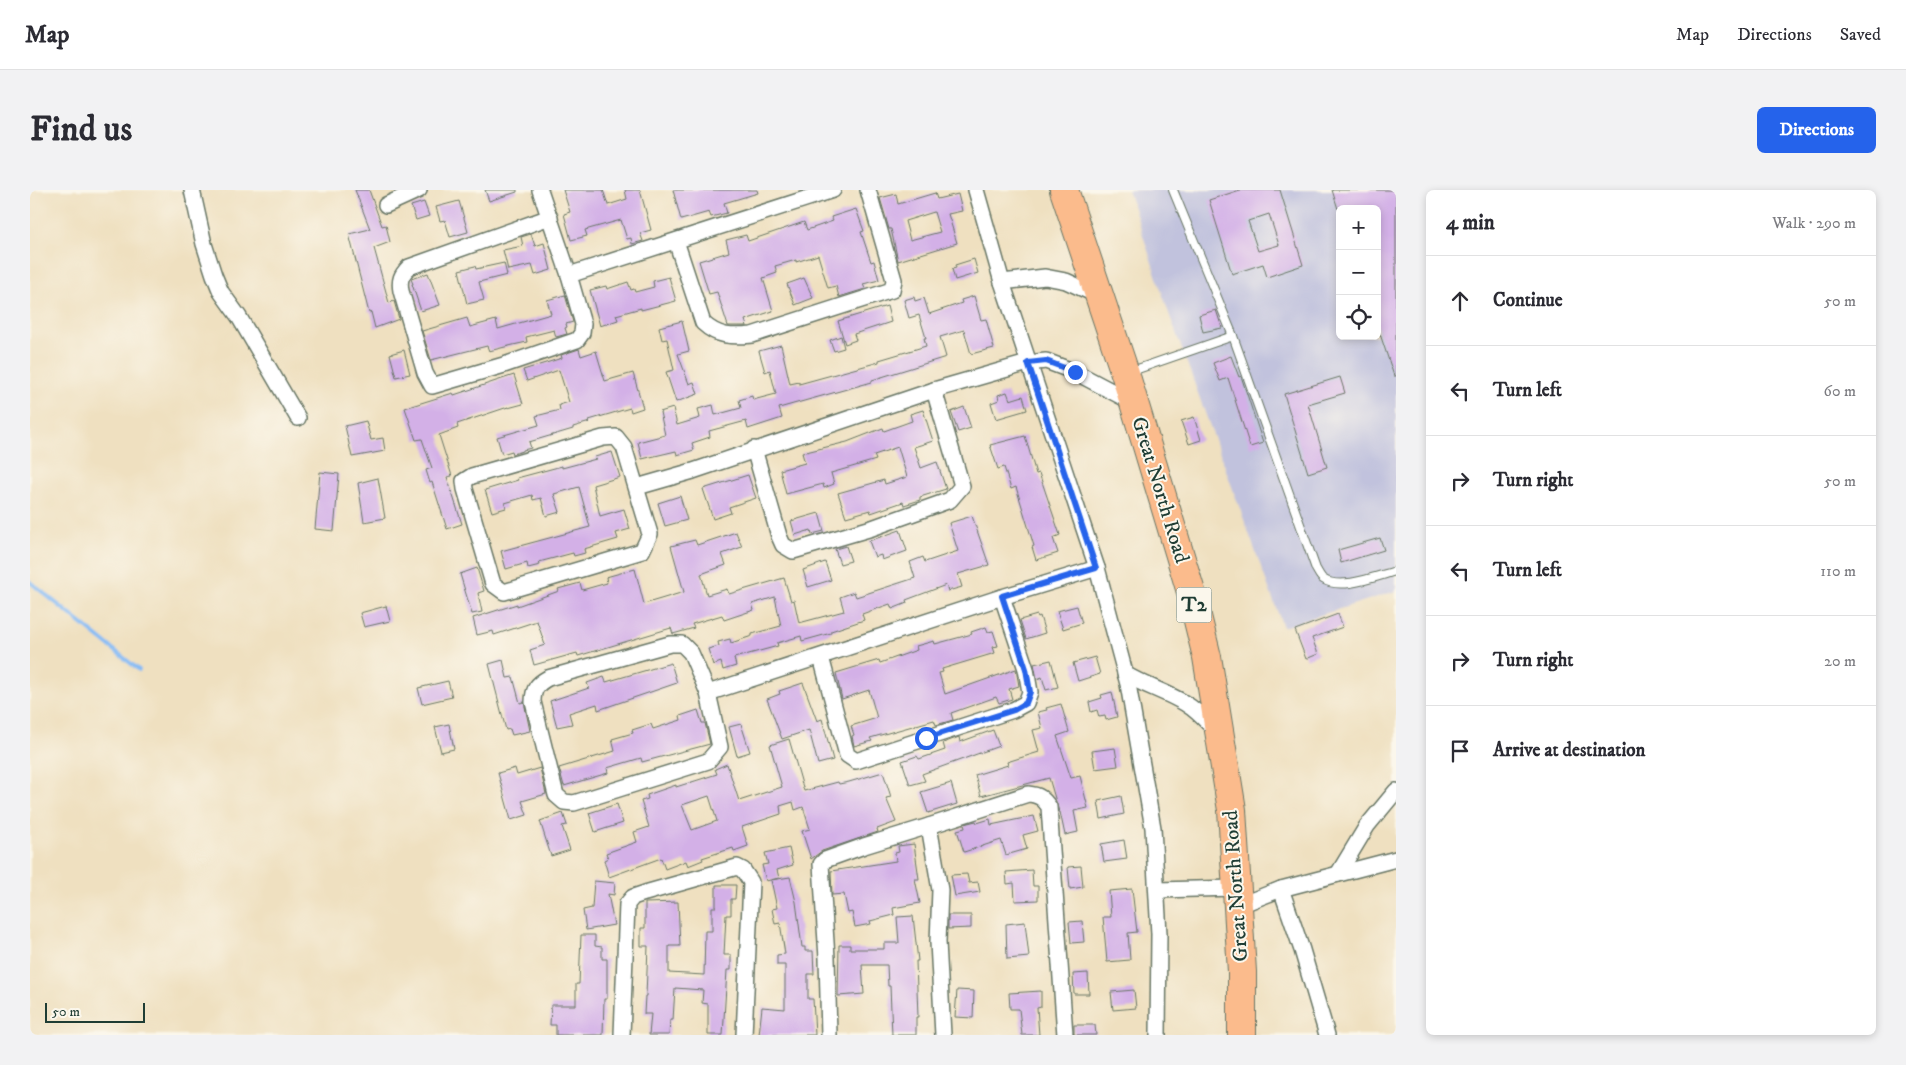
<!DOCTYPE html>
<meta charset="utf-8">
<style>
body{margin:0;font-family:"IM FELL DW Pica",serif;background:#f2f2f3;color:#2b2b33}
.controls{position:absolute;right:15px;top:15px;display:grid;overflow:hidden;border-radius:8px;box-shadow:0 2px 8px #0003}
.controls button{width:45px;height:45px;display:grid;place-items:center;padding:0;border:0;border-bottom:1px solid #e1e1e2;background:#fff;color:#2b2b33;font:25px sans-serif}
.scale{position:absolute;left:15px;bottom:12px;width:100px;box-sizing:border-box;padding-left:5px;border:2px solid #1f3d34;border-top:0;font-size:14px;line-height:18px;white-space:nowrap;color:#1f3d34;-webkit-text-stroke:4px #fbf7ec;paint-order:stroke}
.stop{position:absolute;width:15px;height:15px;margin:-11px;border:4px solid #2563eb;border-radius:50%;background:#fff}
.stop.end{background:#2563eb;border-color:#fff;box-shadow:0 1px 5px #0008}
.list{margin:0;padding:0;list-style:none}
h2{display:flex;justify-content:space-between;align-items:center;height:65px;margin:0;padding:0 20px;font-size:21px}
h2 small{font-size:16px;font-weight:400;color:#7c7c81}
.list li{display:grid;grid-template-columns:32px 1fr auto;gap:15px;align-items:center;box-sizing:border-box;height:90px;padding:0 20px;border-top:1px solid #e1e1e2}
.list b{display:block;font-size:19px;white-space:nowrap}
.list em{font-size:16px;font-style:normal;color:#7c7c81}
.icon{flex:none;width:28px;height:28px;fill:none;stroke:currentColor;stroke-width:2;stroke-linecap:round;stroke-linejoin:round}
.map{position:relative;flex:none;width:1366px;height:845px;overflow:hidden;border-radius:8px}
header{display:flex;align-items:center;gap:30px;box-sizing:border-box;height:70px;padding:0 25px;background:#fff;border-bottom:1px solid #e1e1e2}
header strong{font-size:24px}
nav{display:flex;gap:28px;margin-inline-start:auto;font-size:18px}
.intro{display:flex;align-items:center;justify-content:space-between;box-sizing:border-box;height:120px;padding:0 30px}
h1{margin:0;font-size:35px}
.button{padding:12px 22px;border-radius:8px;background:#2563eb;color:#fff;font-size:18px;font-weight:700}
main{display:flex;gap:30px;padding:0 30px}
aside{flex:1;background:#fff;border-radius:8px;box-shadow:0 2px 8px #0003}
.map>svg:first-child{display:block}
</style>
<header>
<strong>Map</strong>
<nav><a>Map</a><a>Directions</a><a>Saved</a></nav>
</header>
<div class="intro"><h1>Find us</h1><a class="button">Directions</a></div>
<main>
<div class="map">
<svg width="1366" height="845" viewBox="0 0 1366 845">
<rect width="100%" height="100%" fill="#fbf7ec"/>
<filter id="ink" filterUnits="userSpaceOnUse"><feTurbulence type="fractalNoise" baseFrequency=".02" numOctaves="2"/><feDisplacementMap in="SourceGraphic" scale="10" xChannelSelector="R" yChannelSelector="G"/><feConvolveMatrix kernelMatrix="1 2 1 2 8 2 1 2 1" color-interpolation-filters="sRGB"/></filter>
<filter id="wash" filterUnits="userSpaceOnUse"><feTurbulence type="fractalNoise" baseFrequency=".0096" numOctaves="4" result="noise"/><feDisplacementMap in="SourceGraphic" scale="20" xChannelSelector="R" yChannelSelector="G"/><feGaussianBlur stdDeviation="1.12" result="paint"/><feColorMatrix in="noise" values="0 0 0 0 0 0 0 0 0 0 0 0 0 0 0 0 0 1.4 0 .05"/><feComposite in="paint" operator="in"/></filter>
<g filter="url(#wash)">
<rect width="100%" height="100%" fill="#efe0c0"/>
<path fill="#c1c2dd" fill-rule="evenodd" d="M1098,0H1366V401L1253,437L1137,118ZM1310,19H1347V146H1310Z"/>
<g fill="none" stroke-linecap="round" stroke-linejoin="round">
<path stroke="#87bcf5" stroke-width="4" d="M0,392L109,480"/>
</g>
<g id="blocks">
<g fill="#d3b0e7" fill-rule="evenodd">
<path d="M325,0H339L352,36L356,35L360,52L344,58L359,113L364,111L369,129L345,138L341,122L339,123L319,44L340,39Z"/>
<path d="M455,0H487V2L459,11Z"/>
<path d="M533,0H573L578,15L597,9L595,0H610L621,40L610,43L613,51L602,54L601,48L597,49L591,30L555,40L557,46L541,50L534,24L540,22Z"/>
<path d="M643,0H727L728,3L694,13L697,23L681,27L679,22L651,30Z"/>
<path d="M1210,0H1250L1273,75L1237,87L1233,74L1202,84L1179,10ZM1239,24L1249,55L1228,61L1218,31Z"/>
<path d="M1302,0H1366V186H1364L1347,135V19H1308Z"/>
<path d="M905,3L907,9L928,4L932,21L918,24L927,53L868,71L861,39H859L850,8L866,4L868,14ZM904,22L910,42L880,50L875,31Z"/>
<path d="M429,11L438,42L420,47L415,30L410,31L406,17Z"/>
<path d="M394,12L399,26L386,30L381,16Z"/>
<path d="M826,19L834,41L831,42L841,72L844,71L849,90L833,94L835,99L809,107L806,96L798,98L788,65L766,72V70L745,76L747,83L733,88L743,121L715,130L717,136H698L687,102L679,104L669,71L699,62L696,50L716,45L718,51L774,32L777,40L803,31L801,27Z"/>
<path d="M501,44L505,56L514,53L521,80L505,85L502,75L478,80L473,60L493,56L491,47Z"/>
<path d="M944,69L948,83L925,90L922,79L926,78L925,75Z"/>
<path d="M474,73L477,85L449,92L454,110L437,114L429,80L445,76L446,79Z"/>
<path d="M398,83L410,115L391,121L382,94H383L381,89Z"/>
<path d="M639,87L646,111L611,120V118L586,125L588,130L570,136L560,100L576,96L577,99L598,92L601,100L604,99L605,102L624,97L623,91Z"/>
<path d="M774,88L783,108L765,115L757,94Z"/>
<path d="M535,105L543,132L536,134L537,137L535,138L537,144L526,147L524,140L496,147L497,152L483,155L459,161L457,156L401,170L392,141L437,128L440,137L466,130L468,139L521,124L517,110Z"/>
<path d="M944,106L951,130L956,129L964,158L941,164L934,140L910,147L916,167L842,190V192L749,218L752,228L718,239L716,231L679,241L680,247L662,253L664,260L647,265L646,261L612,269L608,252L635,245L630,222L643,218L647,235L670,228L668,219L683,215L685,225L711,218L709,210L722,206L723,210L746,204L740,180L735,182L729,161L751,155L760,194L769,192V194L849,172V170L896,156L894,148H896L889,125L879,128L874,110L884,107L885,111L894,108L899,124L932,113L931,110Z"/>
<path d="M857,116L861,132L824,144L826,150L815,154L808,131Z"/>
<path d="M1186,120L1192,138L1173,142L1169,125Z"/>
<path d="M652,131L659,161L648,164L659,194L664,192L668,204L646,212L636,182L644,180L637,149L632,150L629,137Z"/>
<path d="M811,146L814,158L804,161L800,150Z"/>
<path d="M549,159L551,166L566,161L575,191L603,183L613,218L601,222L600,218L559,230L560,232L543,237V239L499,252L501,258L493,260V261L483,264L482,261L472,264L467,247L509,235L506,226L530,220L529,215L539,212L529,180L497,191L493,180L532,168L531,165Z"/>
<path d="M374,160L380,184L366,187L360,164Z"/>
<path d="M1201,166L1209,187L1211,186L1233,253L1220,257L1198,188L1190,191L1183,173Z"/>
<path d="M484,185L493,214L478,218V217L427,234L428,238L409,245L422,286L417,287L432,334L417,339L402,292L400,293L396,280L402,278L392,249L386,250L375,218L423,203L424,205Z"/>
<path d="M1310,187L1315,203L1278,214L1297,277L1278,283L1254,204Z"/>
<path d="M977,202L980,210L993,206L997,220L966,229L961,213L969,210L968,205Z"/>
<path d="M934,217L941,238L928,242L921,222Z"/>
<path d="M893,220L903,251L884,257L891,278L907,272L916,299L890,307V310L874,315L873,312L841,323L840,320L816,327L808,303L854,290L855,294L877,287L868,257L844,265L846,270L801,283L804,294L794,298L793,294L756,304L750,280L775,273L772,263L817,252L853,238L854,241L882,231L880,224Z"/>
<path d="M1164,227L1171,250L1159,254L1151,231Z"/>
<path d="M336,231L341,250L353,248L355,261L322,267L315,236Z"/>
<path d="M995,246L1006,284L1009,283L1030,345L1023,348L1028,363L1006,370L1002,357L1004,356L986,297L981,299L974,277L968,279L960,255Z"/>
<path d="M582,262L590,287L563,295L570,326L594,319L600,339L586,343L588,349L554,359L555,363L544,366L543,363L509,372L510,375L498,378L497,373L476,379L471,361L560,337L549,297L524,304L530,322L516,326L511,308L503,310L502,305L475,313L476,318L462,322L455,300L488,290L487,288L532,276V278L566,269L565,267Z"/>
<path d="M290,282L309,284L304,341L285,339Z"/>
<path d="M718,285L726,308L699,317L701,323L683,329L673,299Z"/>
<path d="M348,288L355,328L334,332L328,293Z"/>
<path d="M650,306L657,330L635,336L628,313Z"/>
<path d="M789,323L794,341L782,344L781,340L765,345L761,331Z"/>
<path d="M942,326L959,375L928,384L932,397L918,401L916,395L876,410L877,413L862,419L860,414L832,424L834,430L801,441V443L772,451L771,446L747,453L748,456L704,468L706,476L693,480L691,472L683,475L678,459L689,456L688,452L700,449L701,453L722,446V444L751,436L745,407L722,414L724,420L694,430L692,425L662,434L664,438L643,444L641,438L548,466L547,463L504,475L500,460L515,455L507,431L464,445L463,441L447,445L443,428L487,414V416L529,401L528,399L550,393L552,400L577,393L576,387L605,379L614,414L654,402L641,356L665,350L667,355L706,342L712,357L692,364L696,375L671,384L677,405L697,399L699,404L754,388L761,411L764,410L769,433L814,421L810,407L824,402L826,407L885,388L880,372L893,367L895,372L928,361L919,333Z"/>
<path d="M870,340L877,361L852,370L851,365L845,367L839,351Z"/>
<path d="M1350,348L1354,360L1311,373L1308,360Z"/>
<path d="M816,356L821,371L810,374L805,359Z"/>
<path d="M795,372L801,390L778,397L773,380Z"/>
<path d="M447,378L454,401L448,403L452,422L442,424L430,384Z"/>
<path d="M356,416L360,431L334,437L330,423Z"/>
<path d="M1047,416L1052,433L1033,439L1027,421Z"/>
<path d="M1308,424L1313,437L1282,448L1288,464L1276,469L1265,440Z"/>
<path d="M1007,425L1008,427L1010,426L1015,443L996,449L990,430Z"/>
<path d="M956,437L958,442L963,441L968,456L963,457L965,463L912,479L913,482L909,483L915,504L986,479L989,496L979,499L982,509L969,513L966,507L921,523L923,530L906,535L904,530L840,548L842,551L824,556L822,546L824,545L821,536L847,528L839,500L812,509L806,483L849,470L850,473L887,460L886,456L904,451L905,454L942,444L941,442Z"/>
<path d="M1065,467L1070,484L1048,491L1043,473Z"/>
<path d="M473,470L477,488L483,487L490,513L494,512L500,541L482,545L480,539L476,540L459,474Z"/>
<path d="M1021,470L1028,497L1016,500L1012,487L1007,489L1004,474Z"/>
<path d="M641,473L647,493L568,520L567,514L539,523L542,534L527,537L520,511L559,498L557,493L574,487L576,492Z"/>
<path d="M418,491L422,507L392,514L388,498Z"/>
<path d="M773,493L787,531L792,529L803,570L788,574L779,540L752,549L737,509L750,504L749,501Z"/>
<path d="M1082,502L1087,527L1076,530L1075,526L1069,527L1067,520L1061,522L1059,512L1072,508L1071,505Z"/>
<path d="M1031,514L1039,542L1027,546L1041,588L1050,586L1058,618L1044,621L1048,642L1035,645L1030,622H1029L1019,588L951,606L945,585L978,575L977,572L1009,562L1003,540L1012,538L1008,522L1017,520L1016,518Z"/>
<path d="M668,520L672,533H675L680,554L612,572L611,568L577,578L578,583L534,596L529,578L585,561L582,549L603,543L602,540L621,534L623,539L651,530L650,526Z"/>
<path d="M419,534L424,559L411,562L405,537Z"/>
<path d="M711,534L720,562L707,566L699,537Z"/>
<path d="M963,540L969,556L892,584L895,591L880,595L872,571L887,566L889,569L915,560L913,553L929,547L930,552Z"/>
<path d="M759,549L774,601L808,592L809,594L819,592L853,582L861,607L856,608L866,632L847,639L848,642L792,661L781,669L772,641L780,639L773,617L765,620L763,612L750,616L751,624L712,637L718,656L704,661L703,658L672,668L673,670L658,676L656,671L635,679L631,668L579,687L574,670L578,668L576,663L607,652L604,642L619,637L611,611L618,609L617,605L646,595V597L687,584L685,579L697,574L709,611L752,597L740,555ZM679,606L687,631L662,640L652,615Z"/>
<path d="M1085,558L1088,576L1065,579L1062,561Z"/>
<path d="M485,578L487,585L510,578L516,604L492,611L497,625L481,630L468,583Z"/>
<path d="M921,593L927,614L898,623L891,602Z"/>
<path d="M1091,606L1094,624L1071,629L1068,611Z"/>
<path d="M587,614L593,633L565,642L559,623Z"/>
<path d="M533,623L537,635L532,636L540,660L521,666L510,631Z"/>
<path d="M1004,626L1008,641L993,645L997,659L976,665L971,650L934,662L927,640L935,638L934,634L946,631L947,633L960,629L961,635Z"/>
<path d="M1094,650L1097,669L1074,672L1071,654Z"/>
<path d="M884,654L889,689H885L890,713L863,718L864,725L840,731L841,734L825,737L822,722L818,723L814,704L802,705L801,681L866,671L865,663L869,662L868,656Z"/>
<path d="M759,658L763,675L747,680L749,688L736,691L732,675L738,674L735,663Z"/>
<path d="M1051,676L1053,697L1040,699L1038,677Z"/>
<path d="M1002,680L1003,696H1008V710L985,711L984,693L977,694L976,682Z"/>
<path d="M937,684L939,693L948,692L950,702L925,706L921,685Z"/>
<path d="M760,687L766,712L772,757H775V761H783L784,784H778V809H783L785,845H729L732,817L755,819V775H747V765L755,764L750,733L745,734L742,719L747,718L741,690Z"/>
<path d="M564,691L585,693L584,705L578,704L584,735L556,740L553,720L562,718Z"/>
<path d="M686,695H706L705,709H701V725H696L694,765H701V780H697L693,845H678V814L672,813L673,800L645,798L643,830H640L639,845H619L621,824H614L615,806H616L618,756H611V738H615V713L648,712L650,756H639V783L674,785L675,741H682V717H686Z"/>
<path d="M1102,699L1107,742L1098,743L1100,770L1077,772L1073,727H1081L1079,701Z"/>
<path d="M918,725H941V738L918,739Z"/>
<path d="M883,726L888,771H886L888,827H886V845H862L860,796H858L857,775H832L834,804L808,806L809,755H820V759H854V753H869L867,727Z"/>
<path d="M1052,731L1054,752L1041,753L1039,732Z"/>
<path d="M995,732L999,767L977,769L976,734Z"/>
<path d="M551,745H565V756L572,757V769H577V809H574L573,845H526V835H520L521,815H546V794H549Z"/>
<path d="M1058,783L1059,804H1044L1043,784Z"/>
<path d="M927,800L944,801L943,828L925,827Z"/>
<path d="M1104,800L1106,818L1083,820L1081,802Z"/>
<path d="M1011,801V817L1007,818L1009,845H992L989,819H980L979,803Z"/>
<path d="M1044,835H1065L1066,845H1044Z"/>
</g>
</g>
</g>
<g filter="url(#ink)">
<use href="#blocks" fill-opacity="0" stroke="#687665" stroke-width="1"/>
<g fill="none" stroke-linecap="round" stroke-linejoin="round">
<defs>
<g id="lane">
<path d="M1143,0L1203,146L1286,379C1288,382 1290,387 1293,389C1310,401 1347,386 1366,381"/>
<path d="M1099,182L1203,146"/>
</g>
<g id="street">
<path d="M162,0L174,54L184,85L191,102L209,127L268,228"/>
<path d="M510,0L539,85"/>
<path d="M946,0L972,92L1067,378L1098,494L1123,638L1129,744L1128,845"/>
<path d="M356,15L389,0"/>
<path d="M520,27L379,77C371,85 369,90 371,101L395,183L402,196L474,175L547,150L552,143L553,134L539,85L803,0"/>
<path d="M646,51L673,133C688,147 702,147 722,145L862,100L864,90L838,0"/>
<path d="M972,92L1015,87L1036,91L1069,106"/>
<path d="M586,247L594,257L620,344L612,361L474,402L463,394L435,299L434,291L442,286L573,248Z"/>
<path d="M724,259L749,346L753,355L763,361L842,338L920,310L932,296L904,200"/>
<path d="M607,297L663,281L904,200L998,173L1016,171L1045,182L1104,213"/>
<path d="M640,454H652L661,463L678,503L690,557L678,571L544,613L534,612L526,605L503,512C503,499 507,494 518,488Z"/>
<path d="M791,467L817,565L826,571L983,520L996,513L1000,502L996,479L972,407"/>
<path d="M1095,484C1115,496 1137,502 1156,514C1168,521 1177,532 1186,541"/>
<path d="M678,503L972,407L1067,378"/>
<path d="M1308,684L1337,636L1366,601"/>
<path d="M1251,699L1272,760L1297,845"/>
<path d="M1127,700L1206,698"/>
<path d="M1208,716L1251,699L1366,669"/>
<path d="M592,845L597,714L603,707L615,703L707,677L713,680L721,692L714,845"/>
<path d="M799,845L797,768L791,674L795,670L834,656L899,636"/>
<path d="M913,845L908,752L910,700L899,636L998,604C1009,605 1013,608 1019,617L1035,845"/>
</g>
<path id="highway" d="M1034,0L1095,183L1161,402L1177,467L1202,620L1212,782V845"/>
</defs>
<use href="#lane" stroke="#687665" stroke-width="10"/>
<use href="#street" stroke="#687665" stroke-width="18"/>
<use href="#highway" stroke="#687665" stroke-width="30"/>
<use href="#lane" stroke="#fff" stroke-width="8"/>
<use href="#street" stroke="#fff" stroke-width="15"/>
<use href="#highway" stroke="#fbbb8c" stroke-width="28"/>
</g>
</g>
<g fill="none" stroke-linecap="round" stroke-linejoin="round" filter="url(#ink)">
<path stroke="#2563eb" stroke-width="6" d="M896,548L984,520L996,513L1000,502L996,479L972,406L1066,378L998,173L1016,171L1045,182"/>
</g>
<g text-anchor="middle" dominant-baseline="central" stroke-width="4" stroke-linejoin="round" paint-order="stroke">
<rect fill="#fbf7ec" stroke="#61756b" stroke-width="1" x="1146.5" y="397.5" width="35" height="35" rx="4"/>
<g font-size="20" font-weight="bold" fill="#1f3d34">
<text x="1164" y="415">T2</text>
</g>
<g font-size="21" fill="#1f3d34" stroke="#fbf7ec">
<text transform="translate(1130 300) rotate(73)">Great North Road</text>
<text transform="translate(1206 696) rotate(-94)">Great North Road</text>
</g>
</g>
</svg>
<div class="controls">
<button>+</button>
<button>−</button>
<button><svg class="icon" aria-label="locate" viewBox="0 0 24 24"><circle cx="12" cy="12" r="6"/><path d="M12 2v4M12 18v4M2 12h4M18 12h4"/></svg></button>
</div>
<div class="scale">50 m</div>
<div class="stop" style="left:896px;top:548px"></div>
<div class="stop end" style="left:1045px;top:182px"></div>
</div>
<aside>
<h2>4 min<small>Walk · 290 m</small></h2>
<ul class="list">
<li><svg class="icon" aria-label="ahead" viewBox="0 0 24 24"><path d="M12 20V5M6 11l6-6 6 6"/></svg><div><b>Continue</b></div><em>50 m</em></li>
<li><svg class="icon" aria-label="left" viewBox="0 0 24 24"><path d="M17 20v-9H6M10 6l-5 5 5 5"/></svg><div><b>Turn left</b></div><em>60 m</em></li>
<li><svg class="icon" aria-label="right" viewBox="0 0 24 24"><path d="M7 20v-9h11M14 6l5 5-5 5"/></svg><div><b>Turn right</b></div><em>50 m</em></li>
<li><svg class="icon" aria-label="left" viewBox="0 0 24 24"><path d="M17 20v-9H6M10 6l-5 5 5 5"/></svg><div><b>Turn left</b></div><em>110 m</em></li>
<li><svg class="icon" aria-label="right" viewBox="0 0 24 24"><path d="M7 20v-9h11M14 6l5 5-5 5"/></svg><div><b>Turn right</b></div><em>20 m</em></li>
<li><svg class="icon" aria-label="arrive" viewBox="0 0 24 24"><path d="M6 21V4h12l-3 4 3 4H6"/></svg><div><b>Arrive at destination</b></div></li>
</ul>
</aside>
</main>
